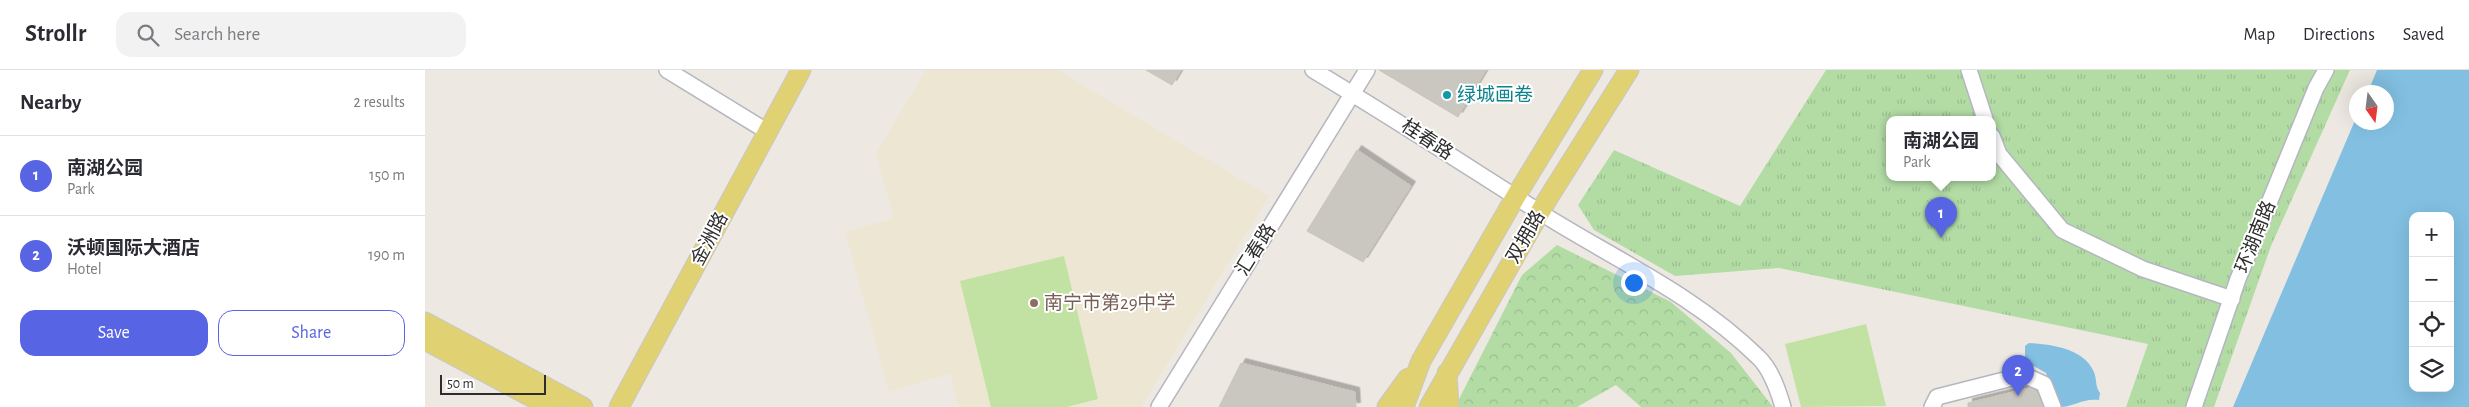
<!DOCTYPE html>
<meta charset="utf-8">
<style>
body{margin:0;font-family:"Alegreya Sans","Noto Sans SC",sans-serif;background:#f2f2f3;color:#2b2b33}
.controls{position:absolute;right:15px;bottom:15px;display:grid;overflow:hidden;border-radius:10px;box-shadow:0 5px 20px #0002}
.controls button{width:45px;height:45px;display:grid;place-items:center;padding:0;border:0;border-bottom:1px solid #e1e1e2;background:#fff;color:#2b2b33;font:25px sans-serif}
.compass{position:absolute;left:1924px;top:15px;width:45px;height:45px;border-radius:50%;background:#fff;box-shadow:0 5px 20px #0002;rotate:166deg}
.scale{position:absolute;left:15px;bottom:12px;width:106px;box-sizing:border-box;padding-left:5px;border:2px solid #2d2d2d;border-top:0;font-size:14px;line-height:18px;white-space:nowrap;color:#2d2d2d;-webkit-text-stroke:4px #fff;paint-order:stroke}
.you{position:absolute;left:1208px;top:212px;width:18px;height:18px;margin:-12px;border:4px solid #fff;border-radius:50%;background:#1a73e8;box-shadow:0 0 0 8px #1a73e833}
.badge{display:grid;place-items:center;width:32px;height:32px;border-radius:50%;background:#5764e4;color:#fff;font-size:16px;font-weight:700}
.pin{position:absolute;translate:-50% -41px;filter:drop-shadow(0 1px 2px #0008)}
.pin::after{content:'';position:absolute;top:26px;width:18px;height:15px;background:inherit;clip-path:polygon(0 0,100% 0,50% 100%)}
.popup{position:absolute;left:1461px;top:46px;width:110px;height:65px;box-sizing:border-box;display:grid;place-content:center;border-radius:10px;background:#fff;filter:drop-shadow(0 1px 4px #0005);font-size:16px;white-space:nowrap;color:#7c7c81}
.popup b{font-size:19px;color:#2b2b33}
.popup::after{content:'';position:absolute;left:50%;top:100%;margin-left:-10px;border:10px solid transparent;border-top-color:#fff}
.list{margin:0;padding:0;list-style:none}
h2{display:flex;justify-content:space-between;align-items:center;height:65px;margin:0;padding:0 20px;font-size:21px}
h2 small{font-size:16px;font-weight:400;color:#7c7c81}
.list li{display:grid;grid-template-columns:32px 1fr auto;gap:15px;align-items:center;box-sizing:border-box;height:80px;padding:0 20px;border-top:1px solid #e1e1e2}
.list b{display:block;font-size:19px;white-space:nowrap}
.list p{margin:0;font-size:16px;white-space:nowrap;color:#7c7c81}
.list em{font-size:16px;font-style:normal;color:#7c7c81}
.actions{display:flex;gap:10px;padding:15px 20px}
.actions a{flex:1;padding:11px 0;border:1px solid #5764e4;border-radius:15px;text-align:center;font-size:18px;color:#5764e4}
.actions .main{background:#5764e4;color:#fff}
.icon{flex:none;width:28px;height:28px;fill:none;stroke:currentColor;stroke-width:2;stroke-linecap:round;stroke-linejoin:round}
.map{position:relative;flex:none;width:2044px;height:337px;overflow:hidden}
header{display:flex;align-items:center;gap:30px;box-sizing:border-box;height:70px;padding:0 25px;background:#fff;border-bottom:1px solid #e1e1e2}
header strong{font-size:24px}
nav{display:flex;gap:28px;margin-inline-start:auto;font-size:18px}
.search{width:350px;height:45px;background:#f2f2f3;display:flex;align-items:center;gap:12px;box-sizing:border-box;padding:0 18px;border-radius:15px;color:#7c7c81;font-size:19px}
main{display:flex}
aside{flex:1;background:#fff}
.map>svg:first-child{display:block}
</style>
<header>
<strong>Strollr</strong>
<div class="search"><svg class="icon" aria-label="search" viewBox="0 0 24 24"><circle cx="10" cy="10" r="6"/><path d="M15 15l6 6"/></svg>Search here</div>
<nav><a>Map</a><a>Directions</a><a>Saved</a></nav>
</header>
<main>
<aside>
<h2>Nearby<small>2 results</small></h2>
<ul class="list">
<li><span class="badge">1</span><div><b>南湖公园</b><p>Park</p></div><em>150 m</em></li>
<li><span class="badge">2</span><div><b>沃顿国际大酒店</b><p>Hotel</p></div><em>190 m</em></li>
</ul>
<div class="actions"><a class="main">Save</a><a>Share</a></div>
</aside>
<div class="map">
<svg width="2044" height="337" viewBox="0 0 2044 337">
<defs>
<pattern id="forest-crowns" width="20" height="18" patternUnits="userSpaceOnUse" patternTransform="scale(1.25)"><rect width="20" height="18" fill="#b3dca5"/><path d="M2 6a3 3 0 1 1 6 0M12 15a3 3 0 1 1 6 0" fill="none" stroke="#9abd8e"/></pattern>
<pattern id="park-tufts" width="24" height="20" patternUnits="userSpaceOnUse" patternTransform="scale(1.25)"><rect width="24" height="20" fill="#b3dca5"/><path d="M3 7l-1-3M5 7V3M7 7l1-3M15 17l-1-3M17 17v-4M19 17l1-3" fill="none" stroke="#9abd8e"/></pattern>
<filter id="shadow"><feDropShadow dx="4.5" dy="-4.5" stdDeviation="0" flood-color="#0004"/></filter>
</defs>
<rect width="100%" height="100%" fill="#ede9e2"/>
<path fill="#ece6d3" d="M501,0H632L844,126L716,337H534L525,304L464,321L420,162L469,148L451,83Z"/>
<path fill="url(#forest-crowns)" d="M1132,175L1246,232L1306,283L1348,337H1216L1191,315L1152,337H1030L1097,205Z"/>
<path fill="url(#park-tufts)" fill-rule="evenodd" d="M1401,0H1925L1846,176L1789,337H1701L1723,274L1354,198L1250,206L1169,160L1153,135L1189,80L1315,136ZM1465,49H1567V107H1465Z"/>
<g fill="#c1e2a3">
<path d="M639,186L673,329L642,337H566L535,211Z"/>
<path d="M1441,254L1461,336L1376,337L1360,274Z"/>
</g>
<g fill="#82bfe1" fill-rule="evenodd">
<path d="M1952,0H2044V337H1808L1931,48L1932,52H1962V22H1943ZM1988,146H2025V318H1988Z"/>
<path d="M1604,273C1625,274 1659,278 1669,302C1672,310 1670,316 1675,323L1674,330C1657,328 1649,337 1634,337L1621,303L1600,291V276Z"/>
</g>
<g fill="#c9c7c0" stroke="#c8c5bb" filter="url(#shadow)">
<path d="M721,0H756L747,15Z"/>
<path d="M954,0H1061L1033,47Z"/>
<path d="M932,80L986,116L938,192L882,161Z"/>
<path d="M816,293L930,322L931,337H794Z"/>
<path d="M1605,318L1612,321L1618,337H1543V333Z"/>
</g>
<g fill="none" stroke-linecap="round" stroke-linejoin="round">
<defs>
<g id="minor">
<path d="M242,0L343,62"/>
<path d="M888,0C965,46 1040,95 1116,143C1189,189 1270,225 1333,287C1346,299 1353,320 1358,337"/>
<path d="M1544,0L1560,49"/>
<path d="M1567,66L1574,84L1637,160L1718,199L1807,229"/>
<path d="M734,337L942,0"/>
<path d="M1507,337L1512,327L1599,305L1619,314L1628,337"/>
<path d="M1769,337L1813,209L1891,18L1901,0"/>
</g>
<g id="major">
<path d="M0,252L158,337"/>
<path d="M0,270L125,337"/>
<path d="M1022,303L1024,337"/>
<path d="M194,337L376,0"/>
<path d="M962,337L983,308"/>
<path d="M979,337L996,291L1091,126L1168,0"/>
<path d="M1004,337L1122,130L1204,0"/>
</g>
</defs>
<use href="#minor" stroke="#b5b6bf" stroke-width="18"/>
<use href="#major" stroke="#c8c8c8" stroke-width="21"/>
<use href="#minor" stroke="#fff" stroke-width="15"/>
<use href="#major" stroke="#e0d173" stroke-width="19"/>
</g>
<circle fill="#0f9aa8" stroke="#fff" stroke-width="2" cx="1022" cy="25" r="5"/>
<circle fill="#8d6e63" stroke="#fff" stroke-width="2" cx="609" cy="233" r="5"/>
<g text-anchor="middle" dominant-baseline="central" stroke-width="4" stroke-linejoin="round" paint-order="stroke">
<g font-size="19" fill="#0d838f" stroke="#fff" text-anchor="start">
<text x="1032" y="25">绿城画卷</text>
</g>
<g font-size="19" fill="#2d2d2d" stroke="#fff">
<text transform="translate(1002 70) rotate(33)">桂春路</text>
<text transform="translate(1101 167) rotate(-60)">双拥路</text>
<text transform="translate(1831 167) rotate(-68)">环湖南路</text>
<text transform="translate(285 169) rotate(-62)">金洲路</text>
<text transform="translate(831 180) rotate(-58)">汇春路</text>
</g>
<g font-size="19" fill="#785e54" stroke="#fff" text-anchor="start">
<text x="619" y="233">南宁市第29中学</text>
</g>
</g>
</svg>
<div class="controls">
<button>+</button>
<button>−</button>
<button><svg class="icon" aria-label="locate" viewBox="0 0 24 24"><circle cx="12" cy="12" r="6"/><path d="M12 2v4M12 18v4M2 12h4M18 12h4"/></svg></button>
<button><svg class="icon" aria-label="layers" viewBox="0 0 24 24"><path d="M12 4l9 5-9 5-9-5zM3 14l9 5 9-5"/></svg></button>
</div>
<svg class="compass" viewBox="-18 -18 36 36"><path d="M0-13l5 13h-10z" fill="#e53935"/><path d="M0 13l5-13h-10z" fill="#7c7c81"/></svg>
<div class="scale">50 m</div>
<div class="you"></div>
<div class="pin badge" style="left:1516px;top:168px">1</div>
<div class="popup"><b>南湖公园</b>Park</div>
<div class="pin badge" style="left:1593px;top:326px">2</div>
</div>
</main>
